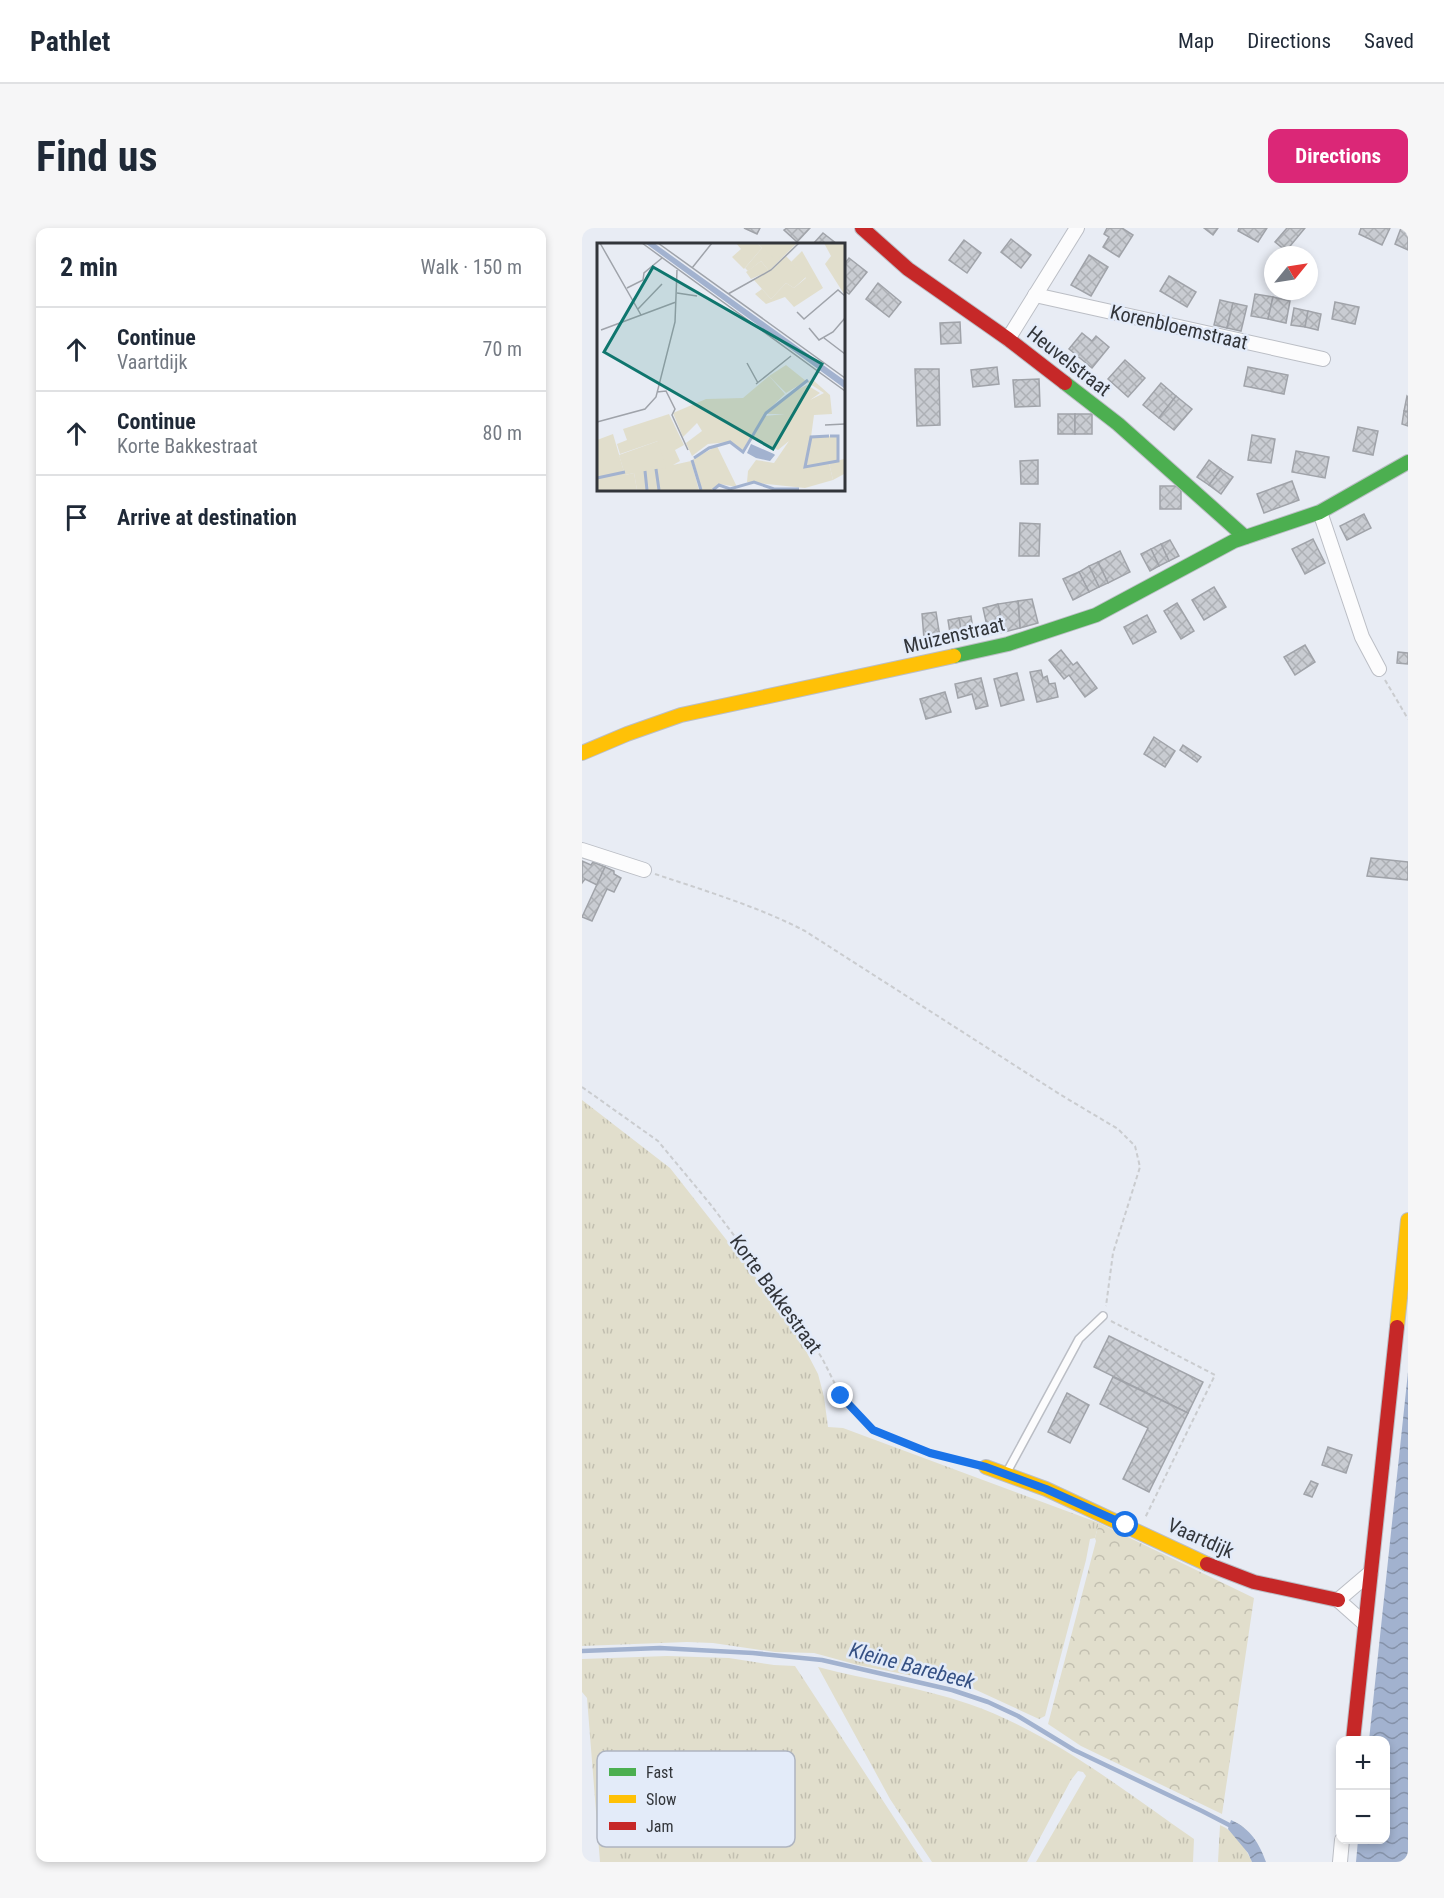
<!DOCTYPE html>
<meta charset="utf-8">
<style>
body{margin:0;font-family:"Roboto Condensed",sans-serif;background:#f6f6f7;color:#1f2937}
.controls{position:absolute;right:18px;bottom:18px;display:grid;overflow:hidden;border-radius:12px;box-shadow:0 3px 9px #0003}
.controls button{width:54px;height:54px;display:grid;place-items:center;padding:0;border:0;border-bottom:2px solid #e0e1e3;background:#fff;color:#1f2937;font:30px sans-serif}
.compass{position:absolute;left:682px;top:18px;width:54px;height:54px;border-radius:50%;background:#fff;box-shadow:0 3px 9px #0003;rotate:60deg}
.stop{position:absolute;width:18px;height:18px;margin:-14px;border:4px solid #1a73e8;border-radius:50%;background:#fff}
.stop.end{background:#1a73e8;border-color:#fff;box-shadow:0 2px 6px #0008}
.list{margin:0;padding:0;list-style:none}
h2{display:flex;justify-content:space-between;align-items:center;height:78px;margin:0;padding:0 24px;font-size:26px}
h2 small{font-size:20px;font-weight:400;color:#747a83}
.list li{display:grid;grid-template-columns:39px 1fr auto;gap:18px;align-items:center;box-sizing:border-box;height:84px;padding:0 24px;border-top:2px solid #e0e1e3}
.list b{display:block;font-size:22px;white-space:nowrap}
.list p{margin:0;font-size:20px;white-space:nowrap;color:#747a83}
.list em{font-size:20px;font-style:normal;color:#747a83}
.icon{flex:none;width:33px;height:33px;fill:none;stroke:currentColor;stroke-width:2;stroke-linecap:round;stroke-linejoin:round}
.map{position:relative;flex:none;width:826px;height:1634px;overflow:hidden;border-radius:12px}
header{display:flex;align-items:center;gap:36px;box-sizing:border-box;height:84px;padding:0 30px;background:#fff;border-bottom:2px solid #e0e1e3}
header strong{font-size:28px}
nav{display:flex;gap:33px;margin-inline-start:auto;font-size:21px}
.intro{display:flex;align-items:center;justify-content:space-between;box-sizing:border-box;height:144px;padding:0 36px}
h1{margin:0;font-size:42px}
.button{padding:15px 27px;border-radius:12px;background:#db2777;color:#fff;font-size:21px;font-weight:700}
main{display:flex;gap:36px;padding:0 36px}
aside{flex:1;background:#fff;border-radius:12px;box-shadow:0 3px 9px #0003}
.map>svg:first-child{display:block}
</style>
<header>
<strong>Pathlet</strong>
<nav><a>Map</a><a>Directions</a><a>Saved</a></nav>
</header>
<div class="intro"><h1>Find us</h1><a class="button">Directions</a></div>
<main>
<aside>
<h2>2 min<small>Walk · 150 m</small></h2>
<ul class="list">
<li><svg class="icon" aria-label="ahead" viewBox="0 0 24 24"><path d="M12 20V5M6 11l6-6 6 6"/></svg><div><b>Continue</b><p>Vaartdijk</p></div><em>70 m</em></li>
<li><svg class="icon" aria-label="ahead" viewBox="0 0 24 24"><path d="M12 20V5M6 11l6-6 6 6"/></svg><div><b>Continue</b><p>Korte Bakkestraat</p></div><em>80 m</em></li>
<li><svg class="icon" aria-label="arrive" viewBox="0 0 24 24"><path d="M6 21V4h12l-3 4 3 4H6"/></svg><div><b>Arrive at destination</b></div></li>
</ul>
</aside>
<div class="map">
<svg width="826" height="1634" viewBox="0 0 826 1634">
<defs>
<pattern id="grass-tufts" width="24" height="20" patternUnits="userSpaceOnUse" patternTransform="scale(1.5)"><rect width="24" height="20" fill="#e1decc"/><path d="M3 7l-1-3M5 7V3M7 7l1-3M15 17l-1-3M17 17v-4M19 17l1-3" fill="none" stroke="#c2bfb0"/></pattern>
<pattern id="forest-crowns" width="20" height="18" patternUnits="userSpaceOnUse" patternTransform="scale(1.5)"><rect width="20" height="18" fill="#e1decc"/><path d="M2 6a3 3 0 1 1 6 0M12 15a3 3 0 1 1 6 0" fill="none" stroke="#c2bfb0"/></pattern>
<pattern id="water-waves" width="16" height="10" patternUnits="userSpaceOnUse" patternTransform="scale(1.5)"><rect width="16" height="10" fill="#a2b2cf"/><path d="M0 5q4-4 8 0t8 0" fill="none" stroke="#8592a9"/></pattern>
<pattern id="building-cross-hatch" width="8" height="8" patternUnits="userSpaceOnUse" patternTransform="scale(1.5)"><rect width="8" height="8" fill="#c9ccd2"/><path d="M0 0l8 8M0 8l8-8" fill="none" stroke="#adb0b5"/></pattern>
</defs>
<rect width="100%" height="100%" fill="#e8ecf4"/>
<g fill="url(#grass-tufts)">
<path d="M0,872L88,940L176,1052L211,1098L236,1146L242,1169L246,1199L261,1200L517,1295L513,1310L508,1311L504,1332L463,1488L457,1491L392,1461L359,1451L326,1447L276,1437L232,1425L193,1424L131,1415L105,1414L0,1418Z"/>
<path d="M85,1428L147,1430L192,1437L213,1438L341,1634H18L5,1470L0,1464V1431Z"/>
<path d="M236,1439C286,1452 338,1459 387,1476C470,1505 541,1562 612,1611L611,1634H454L504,1548L501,1544L496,1543L489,1552L445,1634H350L308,1571Z"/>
<path d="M638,1597C653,1603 663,1619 670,1634H636Z"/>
</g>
<path fill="url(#forest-crowns)" d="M517,1295L672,1370L640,1586L499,1518L466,1496L514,1313L513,1310Z"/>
<g fill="url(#water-waves)">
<path d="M826,1144V1634H774L776,1612H804V1512H787Z"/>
<path d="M649,1592C669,1601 677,1615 684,1634H670L666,1625L646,1601Z"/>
</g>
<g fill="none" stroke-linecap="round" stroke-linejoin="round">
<path stroke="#a2b2cf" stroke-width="4.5" d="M0,1423L78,1420L171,1425L240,1432L370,1462L406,1474L436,1488L492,1522L620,1583L651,1599"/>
</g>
<g fill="url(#building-cross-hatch)" stroke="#a0a3a9" stroke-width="1.5">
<path d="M162,0H178L175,6Z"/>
<path d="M205,0H228L215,14L202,2Z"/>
<path d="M525,0H540L551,7L537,29L521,19L527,9L522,6Z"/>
<path d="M622,0H636L631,7Z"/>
<path d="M657,0H685L676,14L656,3Z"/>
<path d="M705,0H723L704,23L693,14Z"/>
<path d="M779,0H808L800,17L777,6Z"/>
<path d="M819,0L826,2V22L813,16Z"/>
<path d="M241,5L255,16H231Z"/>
<path d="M429,11L449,27L439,40L419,24Z"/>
<path d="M382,12L399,25L385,45L367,32Z"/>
<path d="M507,27L526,39L509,68L489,57Z"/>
<path d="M267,30L285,44L267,66L261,62V38Z"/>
<path d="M587,48L614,64L605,79L578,63Z"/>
<path d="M296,55L319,74L307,89L284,71Z"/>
<path d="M673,66L691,69L686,91L669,88Z"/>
<path d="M691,69L708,73L704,95L686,91Z"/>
<path d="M638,72L651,75L645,100L632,97Z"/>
<path d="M753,74L777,79L773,96L750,91Z"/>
<path d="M651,75L665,78L659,103L645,100Z"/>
<path d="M712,80L726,83L723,99L709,97Z"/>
<path d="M726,83L739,86L736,102L723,99Z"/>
<path d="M378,94L379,115L359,116L358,95Z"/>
<path d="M500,105L510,113L514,108L527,119L510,140L487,121Z"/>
<path d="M543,132L563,150L546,169L526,151Z"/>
<path d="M415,139L417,156L391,159L389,142Z"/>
<path d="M666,139L706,147L702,166L662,158Z"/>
<path d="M333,141H357L358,197L335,198Z"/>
<path d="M457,151L458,178L433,179L431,152Z"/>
<path d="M579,155L594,168L577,190L561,177Z"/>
<path d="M594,168L610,181L592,202L577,190Z"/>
<path d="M825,168L826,169V184L822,183Z"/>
<path d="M822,183L826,184V198L820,196Z"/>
<rect x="476" y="186" width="17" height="20"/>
<rect x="493" y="186" width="17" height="20"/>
<path d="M776,199L796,203L791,227L771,223Z"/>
<path d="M670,207L693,211L689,235L666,232Z"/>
<path d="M714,223L747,229L743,250L710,244Z"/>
<path d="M456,232V256H439L438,233Z"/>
<path d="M627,232L639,241L627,257L615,249Z"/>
<path d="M639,241L651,249L639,266L627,257Z"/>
<path d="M710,253L717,272L682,285L675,266Z"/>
<rect x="578" y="258" width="21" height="23"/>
<path d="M782,286L789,300L765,312L758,298Z"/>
<path d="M438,295L458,296L457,328H437Z"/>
<path d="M731,311L743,335L723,346L710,321Z"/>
<path d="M588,312L597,328L587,333L579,316Z"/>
<path d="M579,316L587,333L577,338L569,321Z"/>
<path d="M569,321L577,338L568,343L559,326Z"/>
<path d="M538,323L548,344L526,355L516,334Z"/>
<path d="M516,334L526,355L517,359L507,338Z"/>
<path d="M507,338L517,359L507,364L497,344Z"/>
<path d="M497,344L507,364L491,372L481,351Z"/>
<path d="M632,359L644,379L622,392L610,372Z"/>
<path d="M450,371L456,395L438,400L436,373Z"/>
<path d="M436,373L438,400L422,404L416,376Z"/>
<path d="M595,375L612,403L599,411L582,383Z"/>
<path d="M416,376L422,404L407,407L401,380Z"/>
<path d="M354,384L358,409L342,411L340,386Z"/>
<path d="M565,387L574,404L551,416L542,399Z"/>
<path d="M389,388L392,408L380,409L377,390Z"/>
<path d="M377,390L380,409L369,411L366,392Z"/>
<path d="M723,417L733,434L713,447L702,429Z"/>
<path d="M479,422L491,437L495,434L515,460L503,469L487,447L482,451L467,432Z"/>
<path d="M816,424L826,425V436L815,435Z"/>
<path d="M459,442L461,450L465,448L467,456L473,455L476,469L455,474L448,444Z"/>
<path d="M435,445L442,472L419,478L412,451Z"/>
<path d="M399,450L406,478L394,481L390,466L376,470L373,456Z"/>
<path d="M363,464L369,484L344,491L338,471Z"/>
<path d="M572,509L593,523L583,539L562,526Z"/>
<path d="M601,517L619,529L615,534L598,522Z"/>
<path d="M789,630L826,634V652L785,648Z"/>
<path d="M0,633L9,637L11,634L23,639L15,657L3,651L0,655Z"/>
<path d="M23,639L32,643V646L39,650L32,664L25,661L10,693L0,689Z"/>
<path d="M527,1108L621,1154L606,1185L512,1139Z"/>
<path d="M531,1149L606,1185L567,1264L541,1251L566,1200L518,1176Z"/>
<path d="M485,1165L507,1177L488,1215L466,1204Z"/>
<path d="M746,1219L770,1227L764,1245L740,1237Z"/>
<path d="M729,1253L736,1256L730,1269L722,1266Z"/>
</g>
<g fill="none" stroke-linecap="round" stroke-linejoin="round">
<defs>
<path id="lane" d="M425,1244L497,1111L521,1088"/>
<g id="street">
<path d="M453,67L741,131"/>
<path d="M426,111L495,0"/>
<path d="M738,284L780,409L797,441"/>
<path d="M0,622L62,642"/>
<path d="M783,1396L756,1372L789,1344"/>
<path d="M758,1634L760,1612"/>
</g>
<g id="fast">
<path d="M483,155L536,196L663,309"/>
<path d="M372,428L426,416L514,387L652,313L738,284L826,234"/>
</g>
<g id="slow">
<path d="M0,525L45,506L99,487L372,428"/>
<path d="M815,1099L826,992"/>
<path d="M404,1239L464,1261L625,1336"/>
</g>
<g id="jam">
<path d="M280,0L326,41L426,111L483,155"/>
<path d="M625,1336L672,1354L756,1372"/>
<path d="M771,1512L815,1099"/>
</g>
</defs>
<use href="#lane" stroke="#bbbec5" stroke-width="10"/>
<use href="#street" stroke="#bbbec5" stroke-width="16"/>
<use href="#fast" stroke="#bbbec5" stroke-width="16"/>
<use href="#slow" stroke="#bbbec5" stroke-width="16"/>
<use href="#jam" stroke="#bbbec5" stroke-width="16"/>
<g stroke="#cacccf" stroke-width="2" stroke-dasharray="4.5 3" stroke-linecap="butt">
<path d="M803,452L826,491"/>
<path d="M73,646C124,663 177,679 223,703L479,867L536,901L553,918L558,939L531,1025L524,1078"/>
<path d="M0,859L76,913L129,977L210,1084L240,1130L259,1168L291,1202L348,1225L389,1236"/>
<path d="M529,1093L633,1147L563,1290"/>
</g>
<use href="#lane" stroke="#fcfcfd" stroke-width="7"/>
<use href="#street" stroke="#fcfcfd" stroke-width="14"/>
<use href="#fast" stroke="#4caf50" stroke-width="14"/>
<use href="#slow" stroke="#ffc107" stroke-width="14"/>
<use href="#jam" stroke="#c62828" stroke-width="14"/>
</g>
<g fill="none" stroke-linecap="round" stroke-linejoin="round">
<path stroke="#1a73e8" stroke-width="8" d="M259,1168L291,1202L348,1225L404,1239L464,1261L544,1297"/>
</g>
<g text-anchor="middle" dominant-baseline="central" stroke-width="5" stroke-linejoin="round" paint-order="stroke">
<g font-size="20" fill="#32353a" stroke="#e3ebf9">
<text transform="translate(597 99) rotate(13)">Korenbloemstraat</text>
<text transform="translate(487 133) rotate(38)">Heuvelstraat</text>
<text transform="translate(372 407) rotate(-13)">Muizenstraat</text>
<text transform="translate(194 1066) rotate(54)">Korte Bakkestraat</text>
<text transform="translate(619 1310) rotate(24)">Vaartdijk</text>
</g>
<g font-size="21" font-style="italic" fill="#355083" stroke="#e3ebf9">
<text transform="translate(330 1438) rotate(15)">Kleine Barebeek</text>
</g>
</g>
<g transform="translate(15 15)">
<rect width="248" height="248" fill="#e8ecf4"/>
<path d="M160,0H200L172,28L164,18L151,28L148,25L165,5ZM189,13L209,34L197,45L189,40L174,56L157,37L175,27ZM172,133L188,151L168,170L145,208L132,199L111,201L95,213L89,200L105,188L100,180L86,194L76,170L109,156L146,155ZM216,137L233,152L235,171L217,172L214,194L240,193L241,217L232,220L236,237L208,245L150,239L151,228L159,217L177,220L192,198L181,207L159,196L153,198L161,183L168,173L188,171H170L189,152L210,142L223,150L213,157L227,150L210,139ZM72,171L87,202L78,207L83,218L76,222L94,218L102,247H52L49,229L61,198L23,211L20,201L30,197L26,186ZM16,191L28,232L37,230L40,247H0V197ZM120,203L140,244L123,241L114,247H105L96,216Z" fill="#e1decc"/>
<path d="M139,0H160L165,5L147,26L135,14L144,6ZM227,0H247V51L228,21L234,13ZM205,8L226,45L197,64L188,54L169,61L158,51L165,46L174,56L189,40L197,45L209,35L194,19ZM164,18L172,28L154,36L149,29ZM189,122L209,138L189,150L172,133ZM61,198L69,225L50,229L52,247H40L37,230L28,232L22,212ZM247,216V231L236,237L232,220Z" fill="#e1decc"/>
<path d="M162,0H196L179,18Z" fill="#e1decc"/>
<path d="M48,0H57L247,137V145ZM154,201L177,211L178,212L173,218L159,215L150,210Z" fill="#a2b2cf"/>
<path fill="none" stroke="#a2b2cf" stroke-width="3" d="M232,193L214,194L208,224L241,218V193H233M97,215L112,205L133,199L146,209L169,170L211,137M95,217L104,247M59,226L62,247M48,228L50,247M0,235L28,229M116,247L122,242L133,246L157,239L177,246H202"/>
<path fill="none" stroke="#9fa3aa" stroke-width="1.5" d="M3,0L44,72M45,0L248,148M61,0L248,135M95,25L115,0M30,45L46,37L47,30L65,15M80,50L100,53M131,51L174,27L202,0M41,66L65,41M200,69L207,76L241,47L248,53M212,85L222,97L236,89L248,75M4,87L79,59M227,95L248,111M150,120L161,140M159,141L194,113M60,149L69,148L78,166L75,172L91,207M0,179L48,166L59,154L78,79L80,27M228,182L248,181"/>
<path fill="#0f766e" fill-opacity="0.15" stroke="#0f766e" stroke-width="3" d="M56,24L225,121L176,206L7,109Z"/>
<rect width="248" height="248" fill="none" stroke="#32353a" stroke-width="3"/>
</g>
<rect x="15" y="1523" width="198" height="96" rx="9" fill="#e3ebf9" stroke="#aeb4c0" stroke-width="1.5"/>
<rect x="27" y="1540" width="27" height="8" fill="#4caf50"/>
<rect x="27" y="1567" width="27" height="8" fill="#ffc107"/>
<rect x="27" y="1594" width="27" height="8" fill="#c62828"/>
<g font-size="16" fill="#32353a">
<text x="64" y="1550">Fast</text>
<text x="64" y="1577">Slow</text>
<text x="64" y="1604">Jam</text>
</g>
</svg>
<div class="controls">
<button>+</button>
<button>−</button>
</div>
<svg class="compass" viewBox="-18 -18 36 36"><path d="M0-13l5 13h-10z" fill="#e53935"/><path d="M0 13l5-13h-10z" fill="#747a83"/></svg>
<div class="stop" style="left:544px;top:1297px"></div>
<div class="stop end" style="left:259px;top:1168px"></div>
</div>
</main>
